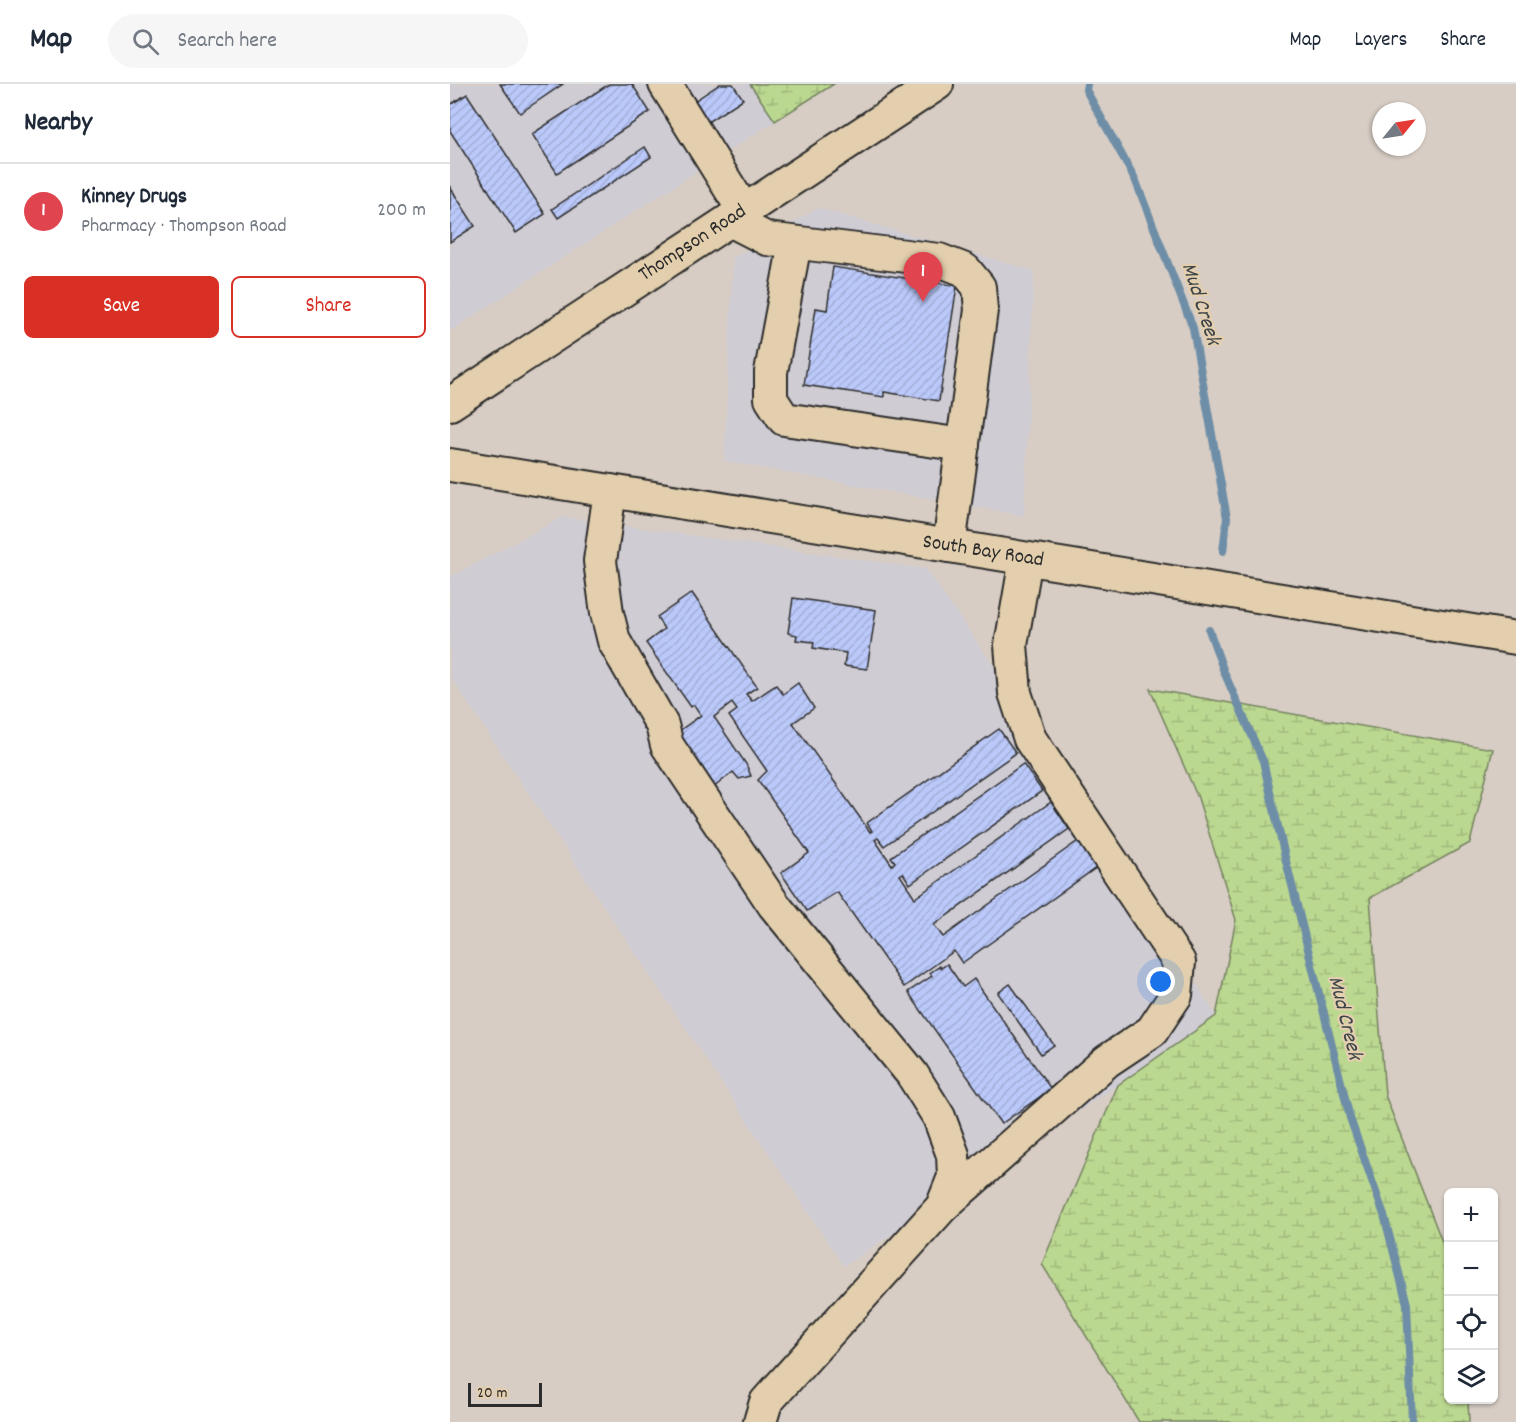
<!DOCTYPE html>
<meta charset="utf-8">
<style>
body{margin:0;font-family:Dekko,sans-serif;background:#f6f6f7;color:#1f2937}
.controls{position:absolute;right:18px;bottom:18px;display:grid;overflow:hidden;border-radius:9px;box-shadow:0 2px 4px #0004}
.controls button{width:54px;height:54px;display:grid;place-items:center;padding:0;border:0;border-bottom:2px solid #e0e1e3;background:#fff;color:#1f2937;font:30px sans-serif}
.compass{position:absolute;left:922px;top:18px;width:54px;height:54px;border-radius:50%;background:#fff;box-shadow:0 2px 4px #0004;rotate:60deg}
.scale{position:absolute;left:18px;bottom:15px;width:74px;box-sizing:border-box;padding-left:6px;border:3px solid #2b2b2b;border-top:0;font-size:16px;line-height:21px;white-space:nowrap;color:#2b2b2b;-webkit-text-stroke:4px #e3cfad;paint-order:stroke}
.you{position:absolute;left:711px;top:898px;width:21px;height:21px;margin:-15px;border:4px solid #fff;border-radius:50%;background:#1a73e8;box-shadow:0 0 0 9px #1a73e833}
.badge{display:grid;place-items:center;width:39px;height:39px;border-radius:50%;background:#d93025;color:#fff;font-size:20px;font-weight:700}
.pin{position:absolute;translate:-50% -50px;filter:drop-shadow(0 2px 3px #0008)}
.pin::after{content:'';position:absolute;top:32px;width:21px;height:18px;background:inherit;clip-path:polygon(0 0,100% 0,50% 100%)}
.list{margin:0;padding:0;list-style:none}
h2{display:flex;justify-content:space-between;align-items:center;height:78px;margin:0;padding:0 24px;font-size:26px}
h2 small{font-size:20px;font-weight:400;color:#747a83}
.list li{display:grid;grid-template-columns:39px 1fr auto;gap:18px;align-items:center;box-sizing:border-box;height:96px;padding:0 24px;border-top:2px solid #e0e1e3}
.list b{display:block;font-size:22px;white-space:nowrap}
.list p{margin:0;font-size:20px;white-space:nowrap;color:#747a83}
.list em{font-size:20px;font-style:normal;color:#747a83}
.actions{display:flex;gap:12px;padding:18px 24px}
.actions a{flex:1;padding:14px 0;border:2px solid #d93025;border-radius:9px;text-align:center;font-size:21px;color:#d93025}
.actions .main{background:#d93025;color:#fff}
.icon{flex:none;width:33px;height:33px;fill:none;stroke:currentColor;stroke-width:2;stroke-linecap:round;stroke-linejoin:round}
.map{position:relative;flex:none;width:1066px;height:1338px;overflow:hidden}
header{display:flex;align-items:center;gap:36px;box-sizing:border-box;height:84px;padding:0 30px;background:#fff;border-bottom:2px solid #e0e1e3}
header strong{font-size:28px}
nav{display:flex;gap:33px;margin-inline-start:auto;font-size:21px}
.search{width:420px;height:54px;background:#f6f6f7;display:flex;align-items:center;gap:15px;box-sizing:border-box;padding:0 21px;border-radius:33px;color:#747a83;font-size:22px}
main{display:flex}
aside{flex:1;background:#fff}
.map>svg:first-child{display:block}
</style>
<header>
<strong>Map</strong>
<div class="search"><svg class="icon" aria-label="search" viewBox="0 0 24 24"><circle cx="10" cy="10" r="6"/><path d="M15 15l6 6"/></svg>Search here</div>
<nav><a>Map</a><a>Layers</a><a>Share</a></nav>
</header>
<main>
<aside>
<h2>Nearby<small></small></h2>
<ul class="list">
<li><span class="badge" style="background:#e0444e">1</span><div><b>Kinney Drugs</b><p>Pharmacy · Thompson Road</p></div><em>200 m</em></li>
</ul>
<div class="actions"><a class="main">Save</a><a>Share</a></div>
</aside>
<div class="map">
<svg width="1066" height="1338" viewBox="0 0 1066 1338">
<defs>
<pattern id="wetland-marsh" width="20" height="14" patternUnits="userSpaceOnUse" patternTransform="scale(1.5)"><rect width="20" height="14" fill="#bbd890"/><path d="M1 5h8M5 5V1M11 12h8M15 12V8" fill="none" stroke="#a1ba7c"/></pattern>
<pattern id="building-hatch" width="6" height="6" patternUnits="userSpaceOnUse" patternTransform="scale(1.5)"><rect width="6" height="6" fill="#bbc9fa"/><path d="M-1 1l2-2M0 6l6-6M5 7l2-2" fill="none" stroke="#a1add6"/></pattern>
</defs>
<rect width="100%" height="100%" fill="#d7cdc4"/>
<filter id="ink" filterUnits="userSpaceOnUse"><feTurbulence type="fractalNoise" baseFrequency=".0167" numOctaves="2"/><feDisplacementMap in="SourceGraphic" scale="12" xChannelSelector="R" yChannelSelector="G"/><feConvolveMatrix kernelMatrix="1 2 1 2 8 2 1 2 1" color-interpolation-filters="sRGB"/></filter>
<g filter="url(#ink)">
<g fill="#cfccd4">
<path d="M0,0H300L325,37L0,247Z"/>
<path d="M368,124L584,187L574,432L274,377L283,174Z"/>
<path d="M113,433L476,485L613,682L766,932L668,1001L394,1182L0,592V493Z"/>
</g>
<g fill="url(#wetland-marsh)" stroke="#73825e" stroke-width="1.5">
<path d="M300,0H384L325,37Z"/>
<path d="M700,605L1043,665L1020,759L920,814L935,1011L998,1173V1316H1018L1019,1338H689L592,1180L668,1001L766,932L786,836L748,714Z"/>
</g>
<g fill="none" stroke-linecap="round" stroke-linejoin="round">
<g stroke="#6e8ea7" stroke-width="8">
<path d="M637,0L636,6L685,95L743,244L777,434L773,467"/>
<path d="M759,546L774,588L813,677L835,773L900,1034L934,1131L957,1220L962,1338"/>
</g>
</g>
<g fill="url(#building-hatch)" stroke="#2b2b2b" stroke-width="1.5">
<path d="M50,0H113L70,29Z"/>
<path d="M159,0H182L200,28L107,89L82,50Z"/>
<path d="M270,0H283L293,15L253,41L240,20Z"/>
<path d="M17,10L95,130L66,149L0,47V21Z"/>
<path d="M195,63L201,73L108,134L102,125Z"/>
<path d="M0,103L25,142L0,158Z"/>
<path d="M463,182L479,184L477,197L507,202L489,317L434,308V313L354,301L366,224L377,226L383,183L461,195Z"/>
<path d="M242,509L307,603L296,610L302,617L326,601L333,610L348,599L364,624L343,639L420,748L422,747L417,739L549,645L566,669L434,762L428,754L425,756L442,781L445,778L441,773L573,680L592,707L460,800L453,789L450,791L465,814L601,718L619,745L484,841L493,853L628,757L647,783L512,879L504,867L454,903L387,808L357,827L331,789L359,769L308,696L317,687L279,632L287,626L282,619L264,633L296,680L301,692L289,695L283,688L263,704L225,650L251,631L244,621L241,623L196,559L214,545L207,533Z"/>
<path d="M343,514L426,526L417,585L394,582L396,569L363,564L364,558L346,556L347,551L338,549Z"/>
<path d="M497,880L513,903L524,895L601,1005L551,1040L458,908L482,892L480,889L490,882L491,884Z"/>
<path d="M560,900L604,961L591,970L548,909Z"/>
</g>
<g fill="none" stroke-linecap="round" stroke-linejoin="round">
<defs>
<g id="minor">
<path d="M215,0L294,127"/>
<path d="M280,136L317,155L489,176L515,186L529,203L531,226L499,462"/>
<path d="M345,159L321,288V315L334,335L513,361"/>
<path d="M0,320L487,0"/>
<path d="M0,381L1066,554"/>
<path d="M160,407L150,477L157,529L164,557L212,641L217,661L324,821L462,990L489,1033L503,1071L504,1093L492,1123L316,1318L310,1338"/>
<path d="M494,1121L657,977L702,947L726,911L729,878L580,655L565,609L561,561L576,475"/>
</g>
</defs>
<use href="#minor" stroke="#2b2b2b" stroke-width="36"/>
<use href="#minor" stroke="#e3cfad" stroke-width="32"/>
</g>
</g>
<g text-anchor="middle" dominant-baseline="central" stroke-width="4.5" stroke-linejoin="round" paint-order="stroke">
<g font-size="21" fill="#2b2b2b" stroke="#e3cfad">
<text transform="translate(243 160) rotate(-33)">Thompson Road</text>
<text transform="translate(533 468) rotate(9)">South Bay Road</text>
</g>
<g font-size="22" font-style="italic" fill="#3c444a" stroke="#e3cfad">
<text transform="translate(750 220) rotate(72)">Mud Creek</text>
<text transform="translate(894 934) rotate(76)">Mud Creek</text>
</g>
</g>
</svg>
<div class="controls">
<button>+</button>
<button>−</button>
<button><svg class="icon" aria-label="locate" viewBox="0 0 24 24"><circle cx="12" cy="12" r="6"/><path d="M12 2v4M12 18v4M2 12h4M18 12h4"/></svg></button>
<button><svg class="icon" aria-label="layers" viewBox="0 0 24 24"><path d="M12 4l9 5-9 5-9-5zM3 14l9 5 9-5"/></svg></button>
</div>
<svg class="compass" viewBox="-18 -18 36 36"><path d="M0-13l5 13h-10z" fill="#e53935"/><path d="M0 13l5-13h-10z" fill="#747a83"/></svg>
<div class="scale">20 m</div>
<div class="you"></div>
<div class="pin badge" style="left:473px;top:218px;background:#e0444e">1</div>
</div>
</main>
